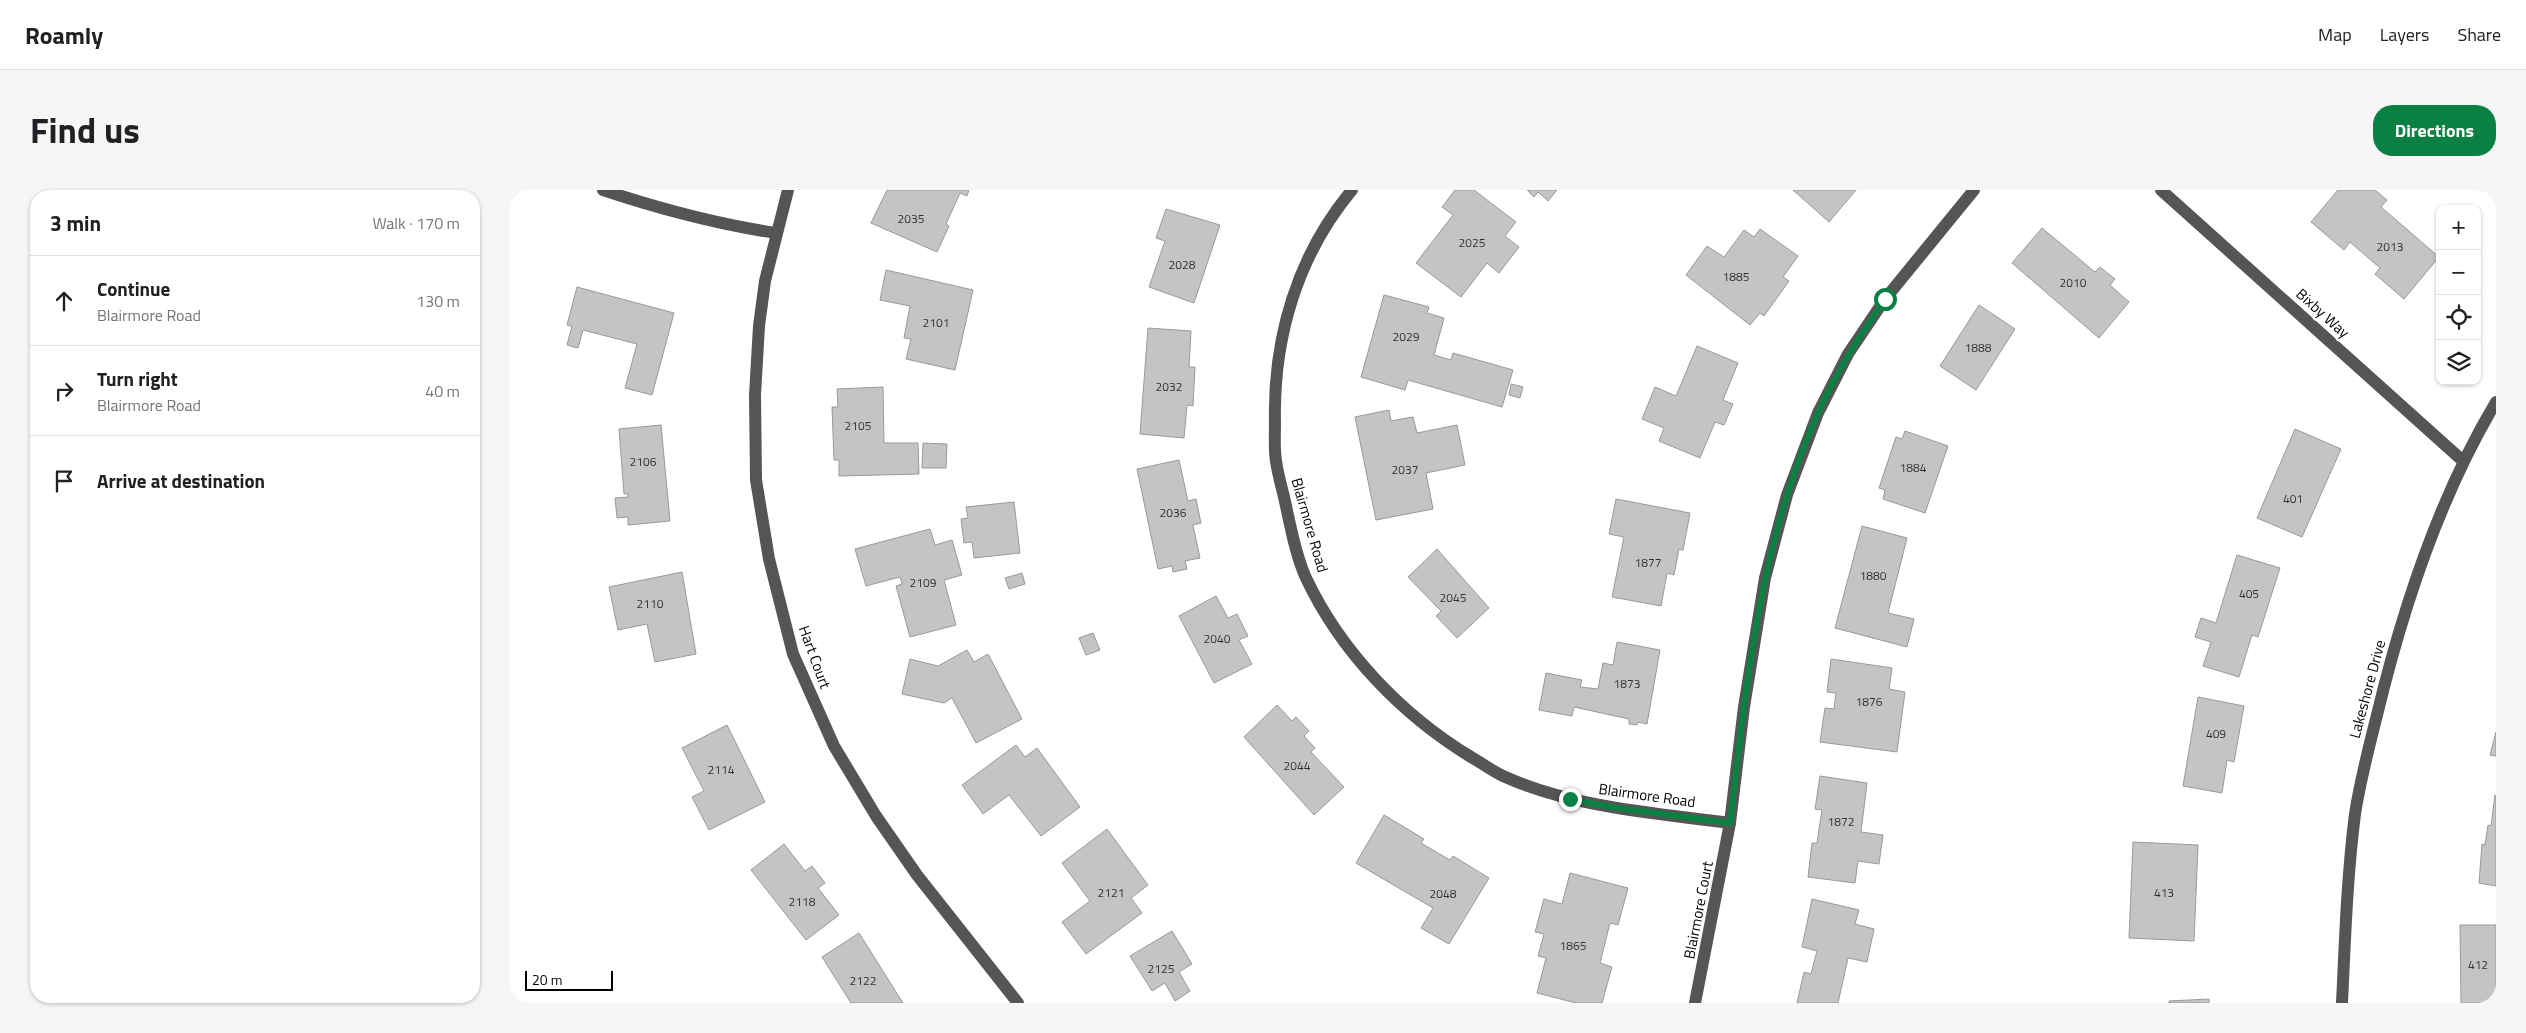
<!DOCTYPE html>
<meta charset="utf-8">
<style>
body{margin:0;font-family:"Titillium Web",sans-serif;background:#f6f6f6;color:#202124}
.controls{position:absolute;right:15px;top:15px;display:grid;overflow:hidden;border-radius:10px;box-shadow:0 1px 4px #0004}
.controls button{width:45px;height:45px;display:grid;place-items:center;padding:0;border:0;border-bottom:1px solid #e0e0e0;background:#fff;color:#202124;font:25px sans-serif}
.scale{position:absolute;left:15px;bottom:12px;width:88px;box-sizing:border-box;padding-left:5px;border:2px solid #000;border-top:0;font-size:14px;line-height:18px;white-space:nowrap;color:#000;-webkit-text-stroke:4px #fff;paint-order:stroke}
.stop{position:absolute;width:15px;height:15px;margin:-11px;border:4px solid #0b8043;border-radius:50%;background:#fff}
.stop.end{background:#0b8043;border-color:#fff;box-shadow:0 1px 5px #0008}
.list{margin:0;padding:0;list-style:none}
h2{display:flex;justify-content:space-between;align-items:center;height:65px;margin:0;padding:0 20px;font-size:21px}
h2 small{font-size:16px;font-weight:400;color:#757577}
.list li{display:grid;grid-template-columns:32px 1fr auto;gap:15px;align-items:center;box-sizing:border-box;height:90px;padding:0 20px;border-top:1px solid #e0e0e0}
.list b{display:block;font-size:19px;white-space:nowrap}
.list p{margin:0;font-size:16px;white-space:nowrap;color:#757577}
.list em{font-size:16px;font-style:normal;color:#757577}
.icon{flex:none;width:28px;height:28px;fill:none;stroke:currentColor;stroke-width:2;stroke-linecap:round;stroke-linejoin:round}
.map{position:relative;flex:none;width:1986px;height:813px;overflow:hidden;border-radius:20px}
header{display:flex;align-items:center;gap:30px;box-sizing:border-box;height:70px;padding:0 25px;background:#fff;border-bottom:1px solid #e0e0e0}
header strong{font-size:24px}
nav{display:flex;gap:28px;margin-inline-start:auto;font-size:18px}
.intro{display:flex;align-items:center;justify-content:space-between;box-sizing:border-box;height:120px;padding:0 30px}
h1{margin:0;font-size:35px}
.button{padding:12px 22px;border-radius:20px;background:#0b8043;color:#fff;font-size:18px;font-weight:700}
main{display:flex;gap:30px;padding:0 30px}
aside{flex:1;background:#fff;border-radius:20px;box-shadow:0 1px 4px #0004}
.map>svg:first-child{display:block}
</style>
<header>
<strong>Roamly</strong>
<nav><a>Map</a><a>Layers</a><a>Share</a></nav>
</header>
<div class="intro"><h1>Find us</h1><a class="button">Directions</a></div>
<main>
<aside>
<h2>3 min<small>Walk · 170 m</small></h2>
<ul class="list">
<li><svg class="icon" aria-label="ahead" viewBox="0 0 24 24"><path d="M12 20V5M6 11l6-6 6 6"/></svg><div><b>Continue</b><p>Blairmore Road</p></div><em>130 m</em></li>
<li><svg class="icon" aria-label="right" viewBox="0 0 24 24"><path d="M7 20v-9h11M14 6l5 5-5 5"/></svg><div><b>Turn right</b><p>Blairmore Road</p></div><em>40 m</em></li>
<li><svg class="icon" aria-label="arrive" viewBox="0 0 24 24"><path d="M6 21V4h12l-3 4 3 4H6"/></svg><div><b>Arrive at destination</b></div></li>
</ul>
</aside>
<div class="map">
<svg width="1986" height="813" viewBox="0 0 1986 813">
<rect width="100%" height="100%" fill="#fff"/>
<g fill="#c4c4c4" stroke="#999">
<path d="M377,0H459L457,6L450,3L436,34L439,36L427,62L361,33Z"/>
<path d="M945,0H964L1006,32L995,46L1009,57L989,83L977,73L951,107L906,73L943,25L932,17Z"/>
<path d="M1017,0H1047L1038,11L1028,2L1024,7Z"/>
<path d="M1283,0H1346L1319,32Z"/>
<path d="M1828,0H1865L1877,10L1871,17L1929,67L1894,109L1865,84L1870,78L1840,52L1834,60L1801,32Z"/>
<path d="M656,19L710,35L684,113L639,97L655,51L646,48Z"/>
<path d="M1532,38L1585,82L1590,77L1605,89L1600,95L1619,112L1589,148L1502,73Z"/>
<path d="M1250,39L1288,66L1273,87L1279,91L1254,126L1250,123L1240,135L1176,85L1197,56L1214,67L1234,40L1244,47Z"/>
<path d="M376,80L463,100L445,180L396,169L401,149L394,148L400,116L370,110Z"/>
<path d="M67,97L164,123L142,205L115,198L127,154L73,140L68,158L57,155L62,136L57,135Z"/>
<path d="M874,105L919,117L917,123L934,128L924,165L941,170L943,163L1003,180L992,217L898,190L895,200L851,187Z"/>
<path d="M1469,115L1505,139L1466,200L1430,176Z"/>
<path d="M638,138L681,141L679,177H685L683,216L677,215L674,248L630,244Z"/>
<path d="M1187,156L1228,173L1213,210L1223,214L1214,235L1205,232L1190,268L1149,251L1154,238L1132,229L1145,197L1166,206Z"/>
<path d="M1001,194L1013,197L1010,208L999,205Z"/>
<path d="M373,197L374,253H408L409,284L329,286V270H324L322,217H328L327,199Z"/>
<path d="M879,220L881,231L903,227L907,243L947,235L955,275L916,283L923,319L866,330L845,227Z"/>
<path d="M151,235L160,331L118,335V327L107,328L105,308L118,307V304H114L109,239Z"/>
<path d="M1785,239L1831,259L1792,347L1747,328Z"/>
<path d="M1395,241L1438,256L1415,323L1373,309L1375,300L1369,298L1386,247L1392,249Z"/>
<path d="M413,253L437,254L436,278H412Z"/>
<path d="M669,270L678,311L686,309L691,333L683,335L690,368L675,371L677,379L663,382L662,376L648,379L627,279Z"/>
<path d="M1106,309L1180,323L1173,360L1169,359L1164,385L1157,383L1151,416L1102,407L1114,347L1099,344Z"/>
<path d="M504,312L510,363L464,368L462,352L454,353L451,329L458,328L456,317Z"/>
<path d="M1352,336L1397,348L1378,423L1404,429L1397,457L1325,438Z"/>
<path d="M420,339L425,355L442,350L452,385L434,390L446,435L400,447L386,396L392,394L390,387L356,396L345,359Z"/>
<path d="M927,359L979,418L947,448L926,426L931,421L898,387Z"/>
<path d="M1727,365L1770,378L1748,447L1742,445L1729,487L1693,476L1701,452L1685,447L1691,428L1706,433Z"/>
<path d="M172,382L186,464L145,472L137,434L108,440L99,397Z"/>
<path d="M512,383L515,394L499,399L495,388Z"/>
<path d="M706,406L718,428L727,424L738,446L729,450L742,474L704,493L669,426Z"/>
<path d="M583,443L590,460L576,465L569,448Z"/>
<path d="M1107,452L1150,460L1137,534L1128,532L1127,535L1119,534V529L1064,517L1062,526L1029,520L1036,483L1072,490L1070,497L1088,499L1093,473L1103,475Z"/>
<path d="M457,460L464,472L478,464L512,529L466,553L442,508L434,513L392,504L400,469L428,476Z"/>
<path d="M1321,469L1382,478L1379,499L1395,502L1387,562L1310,552L1315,518L1324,519L1326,503L1317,502Z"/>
<path d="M1688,507L1734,516L1724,572L1717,570L1712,603L1673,596Z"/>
<path d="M767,515L782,531L786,527L799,541L794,546L805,558L801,562L834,597L804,625L734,547Z"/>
<path d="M217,535L255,612L199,640L182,607L194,601L172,558Z"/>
<path d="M1986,542V566L1980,565Z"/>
<path d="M506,555L515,567L527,558L570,617L531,646L499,605L473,624L452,595Z"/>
<path d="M1310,586L1357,593L1351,642L1373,645L1369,674L1348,671L1345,693L1298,687L1302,653H1307L1312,620L1305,619Z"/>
<path d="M1985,605L1986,606V696L1969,693L1972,654L1975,655L1978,635L1981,636Z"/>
<path d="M874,625L914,649L911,653L940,670L943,666L979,688L939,754L911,738L923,718L846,673Z"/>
<path d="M597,639L638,695L621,708L632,723L576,764L552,732L580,711L552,673Z"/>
<path d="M1623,652L1688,655L1684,751L1619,748Z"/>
<path d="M274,654L295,681L302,676L315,693L308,698L329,725L296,750L241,680Z"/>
<path d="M1060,683L1118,698L1108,735L1100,733L1090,773L1102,777L1092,813H1066L1027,803L1036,768L1028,766L1034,744L1025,742L1034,709L1052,714Z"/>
<path d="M1302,709L1349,720L1345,734L1364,739L1357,772L1338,768L1328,813H1287L1294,782L1301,784L1307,761L1292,757Z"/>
<path d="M1950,735H1986V813H1951Z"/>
<path d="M662,741L682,774L669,782L680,801L665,811L655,793L642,801L620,766Z"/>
<path d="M349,743L393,813H341L312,767Z"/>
<path d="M1699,809V813H1659V811Z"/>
</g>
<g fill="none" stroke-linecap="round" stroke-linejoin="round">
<g stroke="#555" stroke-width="12">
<path d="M93,0C150,19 207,34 266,43"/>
<path d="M278,0L255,91L249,136L245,205L246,290L259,369L283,464L324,556L366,626L407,685L508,813"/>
<path d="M842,0C787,66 763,148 765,233C765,246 764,259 766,271C768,286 773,301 776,316C781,339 786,366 796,388C831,462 892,525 961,567C972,573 982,581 993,586C1064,618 1145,623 1220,633"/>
<path d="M1651,0L1953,271"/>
<path d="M1185,813L1220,633L1234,517L1255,388L1277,305L1308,223L1338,164L1375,109L1464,0"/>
<path d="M1832,813C1835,750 1837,687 1845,624C1850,591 1859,557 1867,525C1893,417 1929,307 1986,212"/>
</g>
</g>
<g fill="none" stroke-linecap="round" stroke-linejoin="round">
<path stroke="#0b8043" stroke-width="6" d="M1060,609L1107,618L1220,633C1236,494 1250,351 1308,223C1326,182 1350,146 1375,109"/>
</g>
<g text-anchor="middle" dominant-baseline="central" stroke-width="5" stroke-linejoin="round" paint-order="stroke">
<g font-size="12" fill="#313131">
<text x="401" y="28">2035</text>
<text x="962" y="52">2025</text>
<text x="1880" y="56">2013</text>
<text x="672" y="74">2028</text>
<text x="1226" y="86">1885</text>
<text x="1563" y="92">2010</text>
<text x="426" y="132">2101</text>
<text x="896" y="146">2029</text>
<text x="1468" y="157">1888</text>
<text x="659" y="196">2032</text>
<text x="348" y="235">2105</text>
<text x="133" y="271">2106</text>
<text x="1403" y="277">1884</text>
<text x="895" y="279">2037</text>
<text x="1783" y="308">401</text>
<text x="663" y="322">2036</text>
<text x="1138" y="372">1877</text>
<text x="1363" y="385">1880</text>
<text x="413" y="392">2109</text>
<text x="1739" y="403">405</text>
<text x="943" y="407">2045</text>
<text x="140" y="413">2110</text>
<text x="707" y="448">2040</text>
<text x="1117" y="493">1873</text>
<text x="1359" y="511">1876</text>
<text x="1706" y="543">409</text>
<text x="787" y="575">2044</text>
<text x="211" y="579">2114</text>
<text x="1331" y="631">1872</text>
<text x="601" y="702">2121</text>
<text x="1654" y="702">413</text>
<text x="933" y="703">2048</text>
<text x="292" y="711">2118</text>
<text x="1063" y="755">1865</text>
<text x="1968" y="774">412</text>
<text x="651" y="778">2125</text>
<text x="353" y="790">2122</text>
</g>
<g font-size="15" fill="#000" stroke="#fff">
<text transform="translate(1813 123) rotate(42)">Bixby Way</text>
<text transform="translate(800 335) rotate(74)">Blairmore Road</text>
<text transform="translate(305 467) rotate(70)">Hart Court</text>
<text transform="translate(1857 499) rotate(-75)">Lakeshore Drive</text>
<text transform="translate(1137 605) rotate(8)">Blairmore Road</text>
<text transform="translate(1188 720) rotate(-79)">Blairmore Court</text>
</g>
</g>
</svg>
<div class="controls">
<button>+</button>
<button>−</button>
<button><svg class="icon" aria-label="locate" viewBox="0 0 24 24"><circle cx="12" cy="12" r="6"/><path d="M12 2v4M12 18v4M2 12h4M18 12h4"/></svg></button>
<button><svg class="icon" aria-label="layers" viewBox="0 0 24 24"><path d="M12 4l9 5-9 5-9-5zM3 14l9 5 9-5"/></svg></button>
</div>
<div class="scale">20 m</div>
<div class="stop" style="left:1375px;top:109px"></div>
<div class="stop end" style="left:1060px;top:609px"></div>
</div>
</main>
